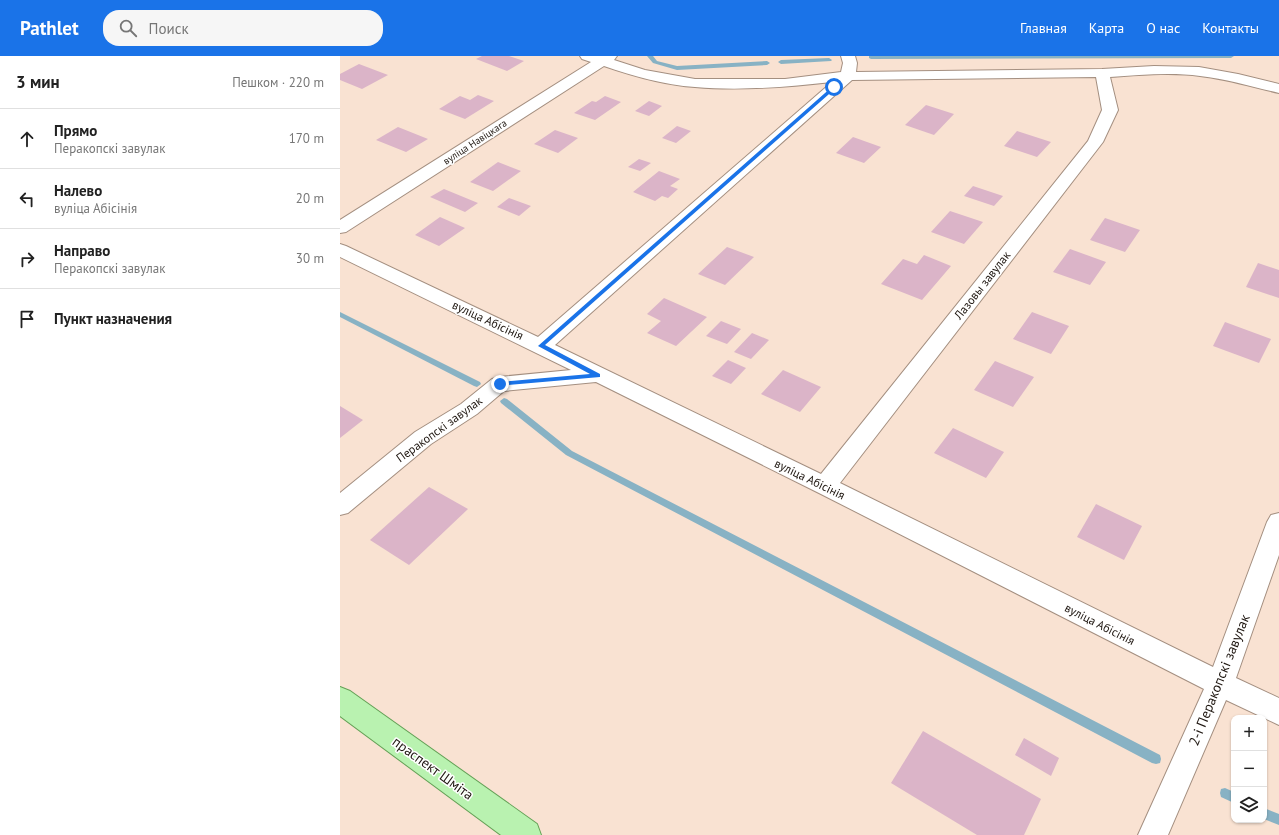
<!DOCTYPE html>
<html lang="ru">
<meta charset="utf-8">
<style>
body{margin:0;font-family:"PT Sans",sans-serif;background:#f6f6f6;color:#222}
.controls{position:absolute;right:12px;bottom:12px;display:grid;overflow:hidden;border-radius:8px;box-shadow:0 1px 3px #0004}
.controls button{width:36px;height:36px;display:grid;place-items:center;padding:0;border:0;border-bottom:1px solid #e0e0e0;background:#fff;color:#222;font:20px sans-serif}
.stop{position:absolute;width:12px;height:12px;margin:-9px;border:3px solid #1a73e8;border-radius:50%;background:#fff}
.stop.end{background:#1a73e8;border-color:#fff;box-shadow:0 1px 4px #0008}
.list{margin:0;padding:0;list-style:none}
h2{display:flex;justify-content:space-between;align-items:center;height:52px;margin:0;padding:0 16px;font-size:17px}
h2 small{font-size:13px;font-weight:400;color:#767676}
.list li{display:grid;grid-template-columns:26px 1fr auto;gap:12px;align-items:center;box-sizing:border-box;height:60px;padding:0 16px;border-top:1px solid #e0e0e0}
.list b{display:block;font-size:15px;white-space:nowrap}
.list p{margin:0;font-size:13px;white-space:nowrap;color:#767676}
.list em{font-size:13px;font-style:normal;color:#767676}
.icon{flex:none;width:22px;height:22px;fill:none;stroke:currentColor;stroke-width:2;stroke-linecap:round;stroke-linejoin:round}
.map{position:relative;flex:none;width:939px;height:779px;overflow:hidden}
header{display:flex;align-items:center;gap:24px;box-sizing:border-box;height:56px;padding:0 20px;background:#1a73e8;color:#fff}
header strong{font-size:19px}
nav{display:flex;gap:22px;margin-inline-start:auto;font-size:14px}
.search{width:280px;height:36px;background:#f6f6f6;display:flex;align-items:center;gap:10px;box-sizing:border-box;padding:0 14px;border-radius:16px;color:#767676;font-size:15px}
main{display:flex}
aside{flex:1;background:#fff}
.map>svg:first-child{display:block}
</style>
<header>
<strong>Pathlet</strong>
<div class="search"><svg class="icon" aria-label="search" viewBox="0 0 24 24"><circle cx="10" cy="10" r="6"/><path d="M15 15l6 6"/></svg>Поиск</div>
<nav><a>Главная</a><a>Карта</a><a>О нас</a><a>Контакты</a></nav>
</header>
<main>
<aside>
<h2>3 мин<small>Пешком · 220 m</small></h2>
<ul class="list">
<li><svg class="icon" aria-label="ahead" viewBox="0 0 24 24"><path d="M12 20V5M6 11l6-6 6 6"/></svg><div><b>Прямо</b><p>Перакопскі завулак</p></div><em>170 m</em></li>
<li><svg class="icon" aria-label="left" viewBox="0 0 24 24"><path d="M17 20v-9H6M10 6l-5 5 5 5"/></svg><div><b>Налево</b><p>вуліца Абісінія</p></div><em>20 m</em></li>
<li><svg class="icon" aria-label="right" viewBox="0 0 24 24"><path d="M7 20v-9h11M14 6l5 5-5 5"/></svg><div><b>Направо</b><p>Перакопскі завулак</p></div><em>30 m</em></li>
<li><svg class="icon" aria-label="arrive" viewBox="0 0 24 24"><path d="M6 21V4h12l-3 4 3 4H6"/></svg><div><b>Пункт назначения</b></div></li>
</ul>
</aside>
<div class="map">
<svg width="939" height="779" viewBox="0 0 939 779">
<rect width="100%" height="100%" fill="#f9e2d2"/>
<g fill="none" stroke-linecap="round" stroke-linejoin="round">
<g fill="#88b2c4" fill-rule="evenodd">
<path d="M307,0H313L317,5L337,10L427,5L430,7L427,9L337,14L313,7Z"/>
<path d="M529,0H894L891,2L531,3L529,2Z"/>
<path d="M489,2L492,4L491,5L441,8L438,6L441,4Z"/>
<path d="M0,256L140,326L141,328L137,331L134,330L0,261Z"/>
<path d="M164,342L167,343L232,395L820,699L821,703L820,707L816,708L812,707L226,399L161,347L160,345Z"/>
<path d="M885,732L894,736V747L881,741L880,737L881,733Z"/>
<path d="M924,752L939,758V769L924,763Z"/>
</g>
</g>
<g fill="#dbb4c8">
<path d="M142,0H169L184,5L167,15L136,3Z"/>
<path d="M19,8L48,19L22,33L0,24V18Z"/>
<path d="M138,39L154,45L125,63L99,53L120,40L130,44Z"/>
<path d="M265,40L281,46L255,64L234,57L252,45L256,46Z"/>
<path d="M309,45L322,50L309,60L295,55Z"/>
<path d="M586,49L614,58L594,79L565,69Z"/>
<path d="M337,70L351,75L336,87L322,82Z"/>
<path d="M58,71L88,83L66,96L36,84Z"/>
<path d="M215,74L238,82L218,97L194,88Z"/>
<path d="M677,75L711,86L697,101L664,90Z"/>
<path d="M513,81L541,91L524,107L496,97Z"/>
<path d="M299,103L311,107L300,115L288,111Z"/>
<path d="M158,106L181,115L153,135L130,126Z"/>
<path d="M319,115L340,123L330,130L338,133L328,142L322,140L315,145L293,136Z"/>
<path d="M633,130L663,140L654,150L624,140Z"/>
<path d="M104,133L138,147L125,156L90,141Z"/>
<path d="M169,142L191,150L179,160L157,151Z"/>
<path d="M610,155L643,166L624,188L591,176Z"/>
<path d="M100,161L125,172L99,190L75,179Z"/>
<path d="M765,162L800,174L785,196L750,184Z"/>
<path d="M387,191L414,201L385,229L358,218Z"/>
<path d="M730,193L766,206L750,229L713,216Z"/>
<path d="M584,199L611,210L582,244L541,228L563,203L577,208Z"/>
<path d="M918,207L939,214V242L906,231Z"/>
<path d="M324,242L367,261L336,290L307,277L321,265L307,258Z"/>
<path d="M692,256L729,270L711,298L673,283Z"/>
<path d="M381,265L401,273L387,288L366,280Z"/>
<path d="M885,266L931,283L919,307L873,290Z"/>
<path d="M412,277L429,284L411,303L394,296Z"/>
<path d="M388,304L406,312L391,328L372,320Z"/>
<path d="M655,305L694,321L673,351L634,334Z"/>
<path d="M443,314L481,331L460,356L421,338Z"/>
<path d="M0,350L23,364L0,382Z"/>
<path d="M613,372L664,396L646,422L594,397Z"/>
<path d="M89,431L128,453L69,509L30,484Z"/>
<path d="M756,448L802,470L784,504L737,481Z"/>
<path d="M583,675L701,743L684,779H637L551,727Z"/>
<path d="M684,682L719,702L711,720L675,699Z"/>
</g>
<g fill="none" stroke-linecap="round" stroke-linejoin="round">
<defs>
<path id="minor" d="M240,0H277L274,4L305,14L355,23H445L501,16L503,7L501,0H515L517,7L516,16L762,13L814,10L859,11L898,18L939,28V37C913,31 887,23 860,20C831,16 800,19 770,21L778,54L763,86L500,427L873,611L927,466L931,459L939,457V499L896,622L939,642V669L886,644L828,779H798L864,633L479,437L256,326L164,335L137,358L91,388L8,457L0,459V437L75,376L121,348L152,323L159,321L231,314L0,201V188L6,190L198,281L492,26C448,31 400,35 355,31C324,29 293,20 264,10L6,176L0,177V164L251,6L242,3ZM756,21L762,54L748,85L481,418L215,289L512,24Z"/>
<path id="major" d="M0,631L10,635L197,768L201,779H161L0,660Z"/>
</defs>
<use href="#minor" stroke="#a48f80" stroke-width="2"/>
<use href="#major" stroke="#64a056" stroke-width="2"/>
<use href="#minor" fill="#fff" fill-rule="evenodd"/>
<use href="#major" fill="#b9f2b0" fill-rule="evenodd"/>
</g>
<path fill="#1a73e8" d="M493,30L497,31L205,289L260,318V321L157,330L156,328L160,326L250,318L198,290Z"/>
<g text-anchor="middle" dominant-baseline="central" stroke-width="3" stroke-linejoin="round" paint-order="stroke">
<g font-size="10" fill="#1e1610" stroke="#fff">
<text transform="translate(135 86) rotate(-33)">вуліца Навіцкага</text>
</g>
<g font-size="12" fill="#1e1610" stroke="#fff">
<text transform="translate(642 229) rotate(-52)">Лазовы завулак</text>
<text transform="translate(148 264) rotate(25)">вуліца Абісінія</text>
<text transform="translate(99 373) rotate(-36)">Перакопскі завулак</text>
<text transform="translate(470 423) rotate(26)">вуліца Абісінія</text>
<text transform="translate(760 568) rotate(27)">вуліца Абісінія</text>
</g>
<g font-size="14" fill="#1e1610" stroke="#fff">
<text transform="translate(879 624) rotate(-68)">2-і Перакопскі завулак</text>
<text transform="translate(93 712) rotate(36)">праспект Шміта</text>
</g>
</g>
</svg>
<div class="controls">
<button>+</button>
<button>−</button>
<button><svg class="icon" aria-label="layers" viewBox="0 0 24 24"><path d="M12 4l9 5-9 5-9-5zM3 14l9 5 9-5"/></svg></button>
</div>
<div class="stop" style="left:494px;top:31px"></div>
<div class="stop end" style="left:160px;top:328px"></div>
</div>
</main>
